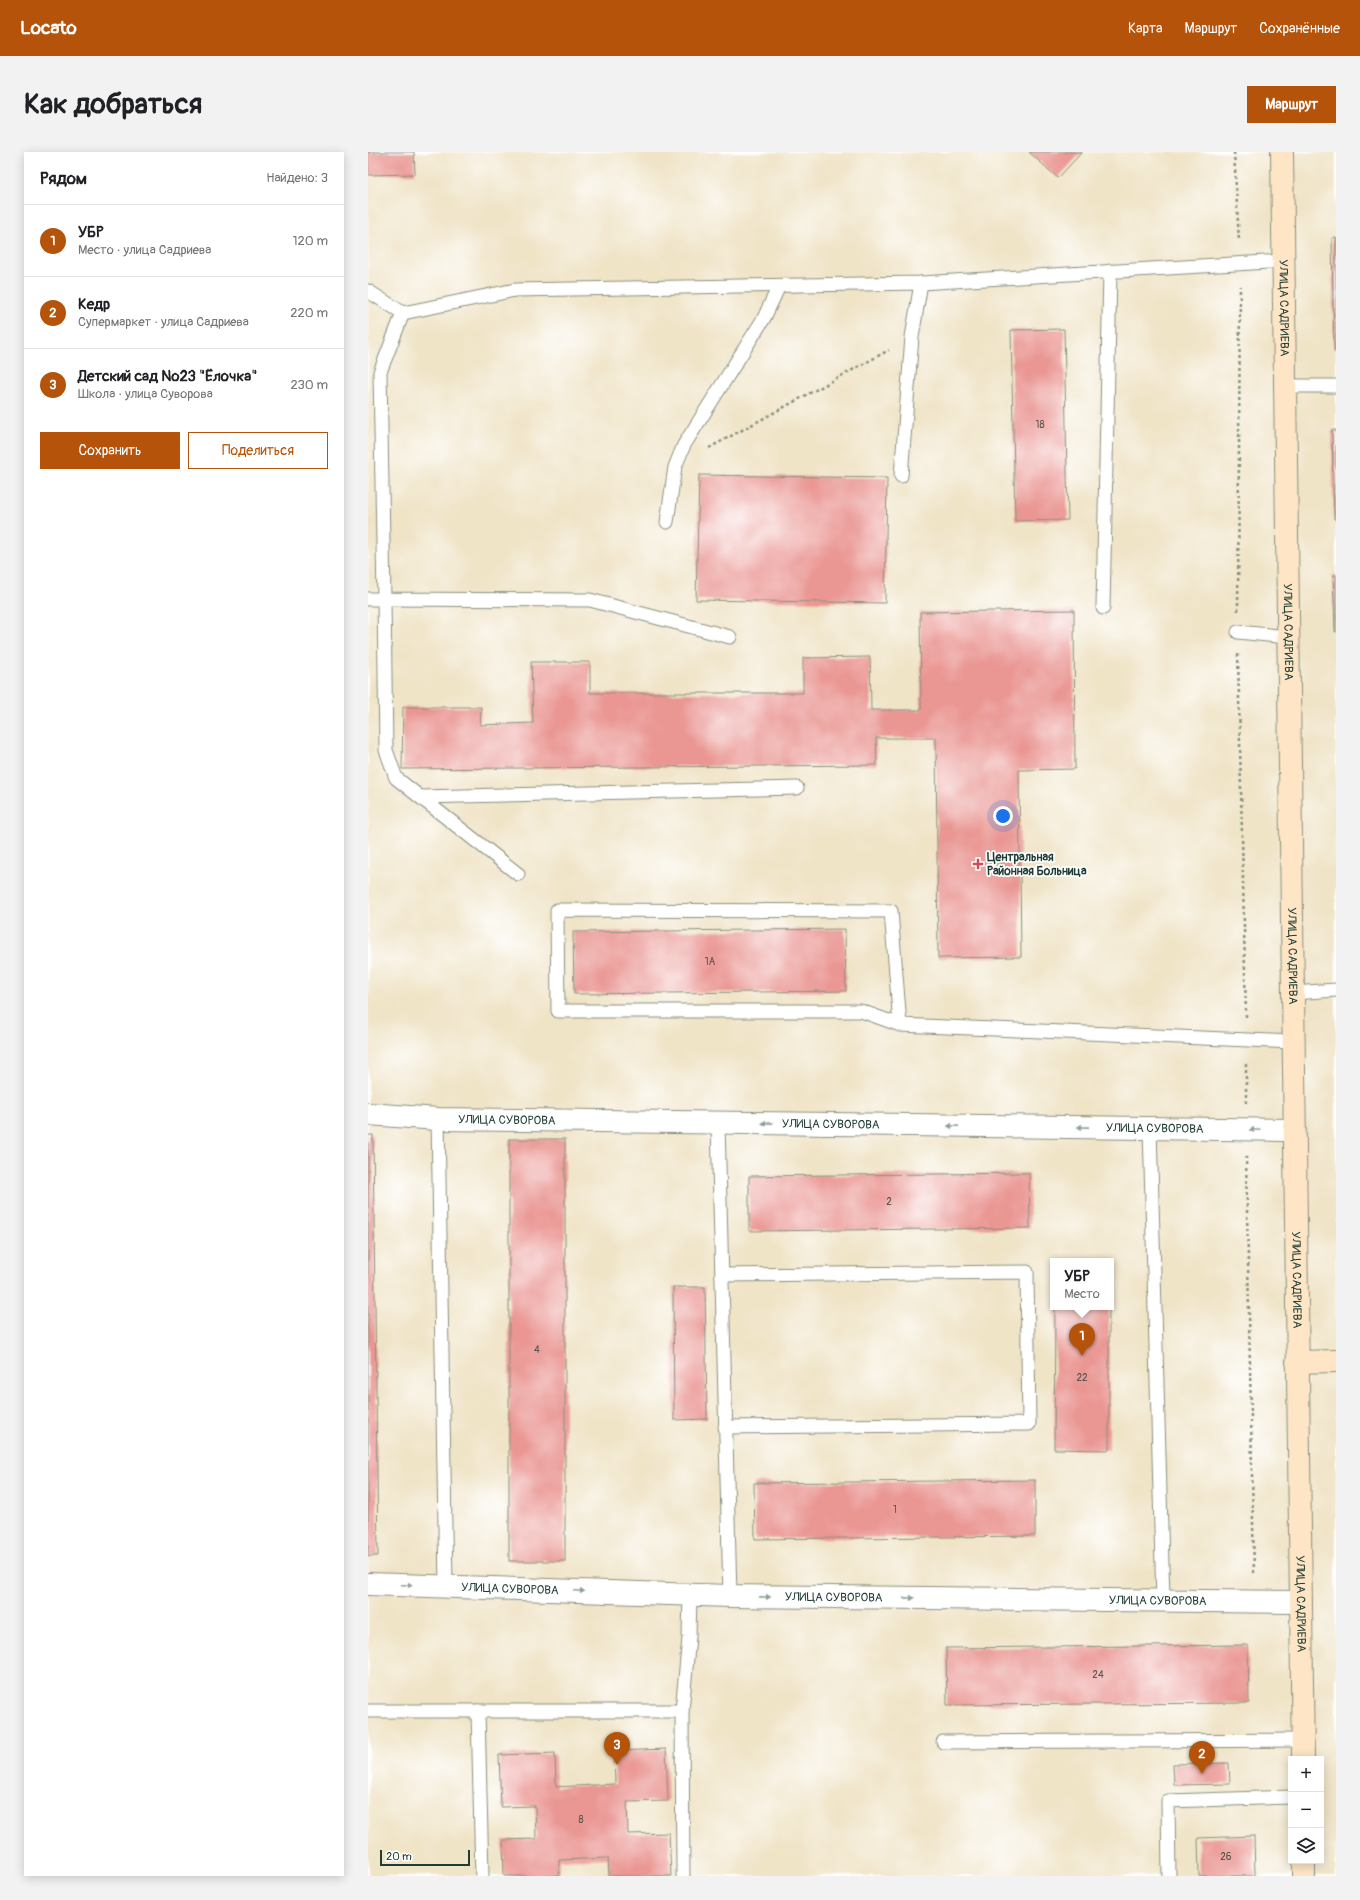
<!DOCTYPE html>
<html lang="ru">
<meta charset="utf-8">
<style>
body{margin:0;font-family:Pangolin,sans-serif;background:#f2f2f2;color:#202124}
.controls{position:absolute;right:12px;bottom:12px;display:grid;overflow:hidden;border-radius:0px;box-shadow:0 2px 10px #0003}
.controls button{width:36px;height:36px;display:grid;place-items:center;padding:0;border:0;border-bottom:1px solid #e0e0e0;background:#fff;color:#202124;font:20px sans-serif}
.scale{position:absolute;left:12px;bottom:10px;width:90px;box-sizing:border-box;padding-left:4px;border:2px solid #1f3d34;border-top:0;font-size:11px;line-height:14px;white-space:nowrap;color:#1f3d34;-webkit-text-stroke:3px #fff;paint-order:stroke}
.you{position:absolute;left:635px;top:664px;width:14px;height:14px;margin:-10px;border:3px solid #fff;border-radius:50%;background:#1a73e8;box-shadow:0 0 0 6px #1a73e833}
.badge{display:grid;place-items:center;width:26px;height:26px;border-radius:50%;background:#b45309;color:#fff;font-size:13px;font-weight:700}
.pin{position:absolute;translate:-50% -33px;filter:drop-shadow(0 1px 2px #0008)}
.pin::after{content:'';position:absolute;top:21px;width:14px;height:12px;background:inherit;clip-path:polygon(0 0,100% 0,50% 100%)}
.popup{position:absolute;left:682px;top:1106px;width:64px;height:52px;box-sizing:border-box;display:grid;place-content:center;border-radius:0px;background:#fff;filter:drop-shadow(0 1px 3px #0005);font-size:13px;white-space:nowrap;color:#757577}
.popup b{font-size:15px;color:#202124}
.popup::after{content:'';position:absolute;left:50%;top:100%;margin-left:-8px;border:8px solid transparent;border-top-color:#fff}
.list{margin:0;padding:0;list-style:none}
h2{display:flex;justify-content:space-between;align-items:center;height:52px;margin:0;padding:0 16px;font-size:17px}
h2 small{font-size:13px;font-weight:400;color:#757577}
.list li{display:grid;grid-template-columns:26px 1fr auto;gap:12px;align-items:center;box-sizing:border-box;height:72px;padding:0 16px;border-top:1px solid #e0e0e0}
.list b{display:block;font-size:15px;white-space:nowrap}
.list p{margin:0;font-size:13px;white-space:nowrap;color:#757577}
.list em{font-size:13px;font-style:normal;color:#757577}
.actions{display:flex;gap:8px;padding:12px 16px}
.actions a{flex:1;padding:9px 0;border:1px solid #b45309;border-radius:0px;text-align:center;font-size:14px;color:#b45309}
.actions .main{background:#b45309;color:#fff}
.icon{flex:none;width:22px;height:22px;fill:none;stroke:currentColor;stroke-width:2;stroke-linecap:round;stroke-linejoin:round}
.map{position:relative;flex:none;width:968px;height:1724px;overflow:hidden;border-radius:0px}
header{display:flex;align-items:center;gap:24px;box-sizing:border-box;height:56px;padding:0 20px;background:#b45309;color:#fff}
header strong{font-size:19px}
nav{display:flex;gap:22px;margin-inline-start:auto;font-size:14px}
.intro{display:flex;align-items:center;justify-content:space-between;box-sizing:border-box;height:96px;padding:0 24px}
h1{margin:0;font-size:28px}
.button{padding:10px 18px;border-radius:0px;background:#b45309;color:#fff;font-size:14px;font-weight:700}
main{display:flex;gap:24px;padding:0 24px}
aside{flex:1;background:#fff;border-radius:0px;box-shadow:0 2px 10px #0003}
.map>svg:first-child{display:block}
</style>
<header>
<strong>Locato</strong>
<nav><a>Карта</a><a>Маршрут</a><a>Сохранённые</a></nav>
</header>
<div class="intro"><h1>Как добраться</h1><a class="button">Маршрут</a></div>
<main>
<aside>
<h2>Рядом<small>Найдено: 3</small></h2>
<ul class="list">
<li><span class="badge">1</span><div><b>УБР</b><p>Место · улица Садриева</p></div><em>120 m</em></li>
<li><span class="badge">2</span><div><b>Кедр</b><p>Супермаркет · улица Садриева</p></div><em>220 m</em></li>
<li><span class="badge">3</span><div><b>Детский сад №23 &quot;Ёлочка&quot;</b><p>Школа · улица Суворова</p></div><em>230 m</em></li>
</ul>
<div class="actions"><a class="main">Сохранить</a><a>Поделиться</a></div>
</aside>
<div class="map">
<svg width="968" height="1724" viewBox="0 0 968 1724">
<rect width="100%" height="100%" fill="#fff"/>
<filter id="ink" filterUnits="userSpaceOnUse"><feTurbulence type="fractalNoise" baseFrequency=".025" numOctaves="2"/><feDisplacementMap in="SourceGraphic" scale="8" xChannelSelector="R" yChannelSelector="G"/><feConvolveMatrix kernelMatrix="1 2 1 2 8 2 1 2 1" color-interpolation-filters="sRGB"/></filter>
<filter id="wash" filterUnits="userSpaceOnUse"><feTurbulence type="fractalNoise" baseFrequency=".012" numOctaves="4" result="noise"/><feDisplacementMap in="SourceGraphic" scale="16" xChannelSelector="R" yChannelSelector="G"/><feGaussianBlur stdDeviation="0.9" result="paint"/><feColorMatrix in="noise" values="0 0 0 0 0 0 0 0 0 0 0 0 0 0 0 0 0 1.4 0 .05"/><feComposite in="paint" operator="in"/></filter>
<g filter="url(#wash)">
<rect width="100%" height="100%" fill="#f0e4c7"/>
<g id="blocks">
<g fill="#ea9693">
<path d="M0,0H46L47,22L0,23Z"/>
<path d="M661,0H714L690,26Z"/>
<path d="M968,85V198H966L964,86Z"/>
<path d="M696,177L700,368L647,369L643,178Z"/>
<path d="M964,278H968V367H966Z"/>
<path d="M331,323L519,326L517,451L328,448Z"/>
<path d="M965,423H968V480H967Z"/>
<path d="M706,458L707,617L651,618L653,805L570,806L568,586H508L509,613L34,617L35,555H113L112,573L165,571L163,510H222V541H435V506L502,505L503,558H553L552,460Z"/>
<path d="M477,777L478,839L206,842L205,780Z"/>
<path d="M0,983H5L10,1404H0Z"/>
<rect x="141" y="987" width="56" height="422"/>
<path d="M661,1021L662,1076L381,1079V1024Z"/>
<path d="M305,1135H337L339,1267L306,1268Z"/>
<path d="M687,1155H741V1298L686,1297Z"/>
<path d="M667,1328V1384L387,1387L386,1331Z"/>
<path d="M880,1493L881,1551L579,1553L578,1496Z"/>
<path d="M298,1597L300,1649L259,1650L260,1682L301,1681L303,1724H241L240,1706L191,1708V1724H136L135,1688L168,1687L167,1654L133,1655L131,1603L187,1601L188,1635L247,1632L246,1599Z"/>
<path d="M861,1611L862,1632L806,1633L805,1612Z"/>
<path d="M886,1684L887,1724H831L830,1686Z"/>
</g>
</g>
</g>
<g filter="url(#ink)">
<use href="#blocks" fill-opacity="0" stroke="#88907e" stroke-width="1"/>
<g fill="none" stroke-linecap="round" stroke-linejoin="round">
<defs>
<g id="lane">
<path d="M0,139L35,161"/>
<path d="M917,234H968"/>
<path d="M533,324L544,185L553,131"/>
<path d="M299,370L307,315L316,293L396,166L411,134"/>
<path d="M0,447H16L18,598L28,626L52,645L429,636"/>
<path d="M735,456L742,119"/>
<path d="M870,480L920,485"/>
<path d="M362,485L222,448L16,447L12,220L35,161L147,138L553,131L915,109"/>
<path d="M52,645L150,722"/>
<path d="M925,841L968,838"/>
<path d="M532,873L523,759L189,758L190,859H493L532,873L925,890"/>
<path d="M70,967L78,1434"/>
<path d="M350,971L362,1444"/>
<path d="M782,976L795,1449"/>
<path d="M354,1123L659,1120L661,1272L357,1275"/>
<path d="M0,1559H314L321,1485L322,1443"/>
<path d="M110,1559L114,1724"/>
<path d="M314,1559L315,1724"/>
<path d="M575,1590L934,1588"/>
<path d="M801,1724L800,1649L923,1645"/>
</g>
<g id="street">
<path id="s1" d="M0,962L70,967L926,978"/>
<path id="s2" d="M0,1432L362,1444L932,1450"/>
</g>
<g id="secondary">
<path id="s3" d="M914,0L935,1607"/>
<path d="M929,1210L968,1209"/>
<path d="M936,1709V1724"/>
</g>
</defs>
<use href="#lane" stroke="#88907e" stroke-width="15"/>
<use href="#street" stroke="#88907e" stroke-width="24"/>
<use href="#secondary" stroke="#88907e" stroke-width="24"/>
<g stroke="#88907e" stroke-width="2.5" stroke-dasharray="3 3" stroke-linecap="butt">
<path d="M866,0L871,89"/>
<path d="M341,296L521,198"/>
<path d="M870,459L872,134"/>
<path d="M870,502L878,865"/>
<path d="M878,951V910"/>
<path d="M878,1004L886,1423"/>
</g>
<use href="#lane" stroke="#fff" stroke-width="13"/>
<use href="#street" stroke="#fff" stroke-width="22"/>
<use href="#secondary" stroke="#fde5c5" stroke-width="22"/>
</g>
<defs><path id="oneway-solid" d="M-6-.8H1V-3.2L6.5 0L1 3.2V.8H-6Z"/></defs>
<g fill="#8f9e9a">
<use href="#oneway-solid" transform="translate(399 971) rotate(-179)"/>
<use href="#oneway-solid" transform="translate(585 974) rotate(-179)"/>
<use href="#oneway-solid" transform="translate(715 975) rotate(-179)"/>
<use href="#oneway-solid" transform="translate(887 978) rotate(-180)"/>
<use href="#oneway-solid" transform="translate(39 1433) rotate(2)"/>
<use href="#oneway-solid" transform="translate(211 1439) rotate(2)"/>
<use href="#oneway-solid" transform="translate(397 1445) rotate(1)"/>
<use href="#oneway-solid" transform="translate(541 1446) rotate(1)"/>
</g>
</g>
<path fill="#d1495b" stroke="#fff" stroke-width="1.5" d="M608 706h4v4h4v4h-4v4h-4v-4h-4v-4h4z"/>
<g text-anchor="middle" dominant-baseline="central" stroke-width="3.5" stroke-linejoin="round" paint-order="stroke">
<g font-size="10" fill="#52534c">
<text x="672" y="273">18</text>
<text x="342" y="810">1А</text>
<text x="521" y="1050">2</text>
<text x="169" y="1198">4</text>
<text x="714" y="1226">22</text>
<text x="527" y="1358">1</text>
<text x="730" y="1523">24</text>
<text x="213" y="1668">8</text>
<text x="858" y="1705">26</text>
</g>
<g font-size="12" fill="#1f3d34" stroke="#fff">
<text stroke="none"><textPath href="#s3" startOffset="156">УЛИЦА САДРИЕВА</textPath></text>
<text stroke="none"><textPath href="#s3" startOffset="480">УЛИЦА САДРИЕВА</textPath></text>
<text stroke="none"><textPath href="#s3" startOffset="804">УЛИЦА САДРИЕВА</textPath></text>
<text stroke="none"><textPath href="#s1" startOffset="139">УЛИЦА СУВОРОВА</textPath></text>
<text stroke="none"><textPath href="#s1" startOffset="463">УЛИЦА СУВОРОВА</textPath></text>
<text stroke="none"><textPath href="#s1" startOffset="787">УЛИЦА СУВОРОВА</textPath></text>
<text stroke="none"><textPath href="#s3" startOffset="1128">УЛИЦА САДРИЕВА</textPath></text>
<text stroke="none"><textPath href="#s2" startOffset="142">УЛИЦА СУВОРОВА</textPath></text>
<text stroke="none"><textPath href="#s2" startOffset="466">УЛИЦА СУВОРОВА</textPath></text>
<text stroke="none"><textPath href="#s2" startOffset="790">УЛИЦА СУВОРОВА</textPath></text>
<text stroke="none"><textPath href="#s3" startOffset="1452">УЛИЦА САДРИЕВА</textPath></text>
</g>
<g font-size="12" font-weight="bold" fill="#1f3d34" stroke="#fff" text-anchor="start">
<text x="619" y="705">Центральная<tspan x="619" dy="14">Районная Больница</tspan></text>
</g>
</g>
</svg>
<div class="controls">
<button>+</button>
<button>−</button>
<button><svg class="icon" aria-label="layers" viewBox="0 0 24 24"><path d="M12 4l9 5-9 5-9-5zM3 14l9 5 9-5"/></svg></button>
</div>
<div class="scale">20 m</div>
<div class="you"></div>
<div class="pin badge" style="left:714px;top:1204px">1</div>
<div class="popup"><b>УБР</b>Место</div>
<div class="pin badge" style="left:834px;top:1622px">2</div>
<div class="pin badge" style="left:249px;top:1613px">3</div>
</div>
</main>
